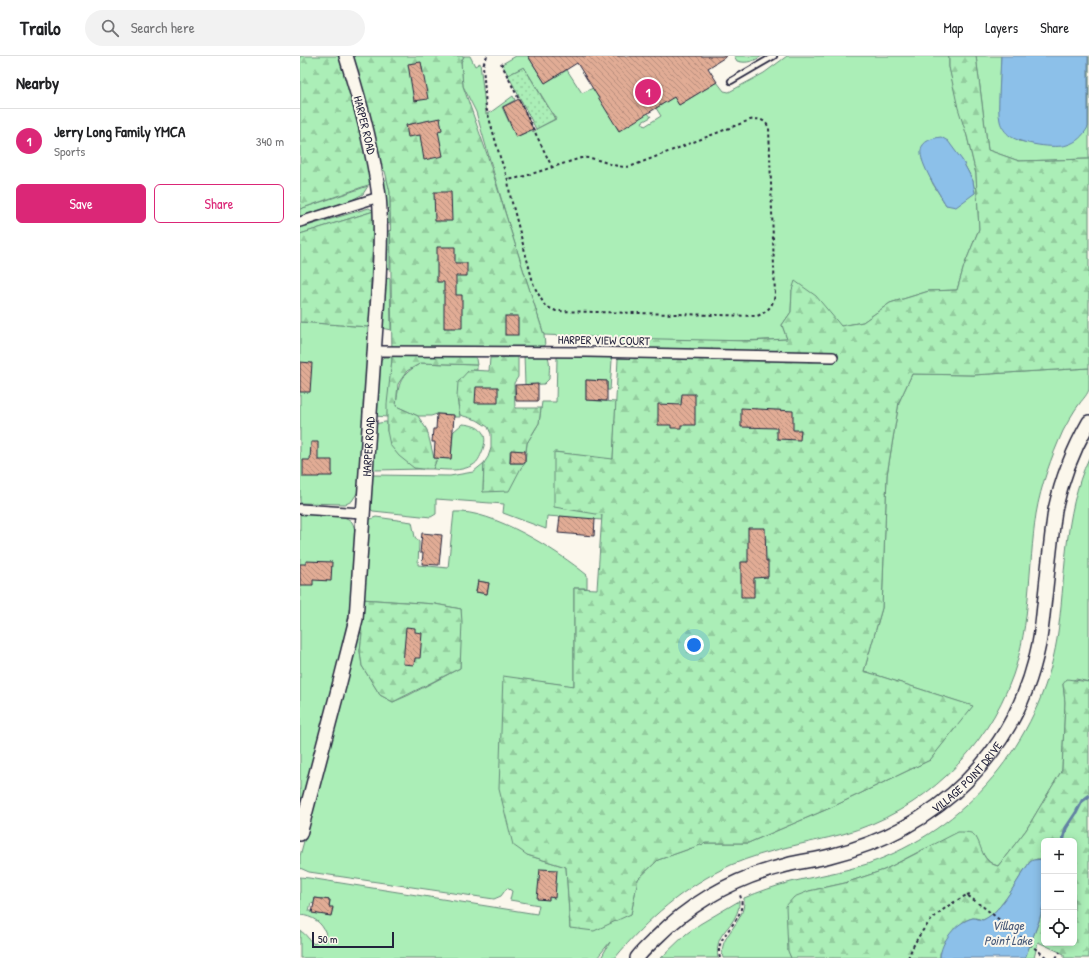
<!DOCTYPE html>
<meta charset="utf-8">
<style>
body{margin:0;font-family:"Patrick Hand",sans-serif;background:#f2f2f2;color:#202124}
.controls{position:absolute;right:12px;bottom:12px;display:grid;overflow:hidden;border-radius:6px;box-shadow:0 2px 10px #0003}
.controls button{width:36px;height:36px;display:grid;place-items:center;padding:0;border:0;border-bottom:1px solid #e0e0e0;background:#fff;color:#202124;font:20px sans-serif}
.scale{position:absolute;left:12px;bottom:10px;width:82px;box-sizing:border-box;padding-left:4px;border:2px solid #22223b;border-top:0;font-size:11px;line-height:14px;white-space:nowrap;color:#22223b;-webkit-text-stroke:3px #fbf7ec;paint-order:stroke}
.you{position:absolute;left:394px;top:589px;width:14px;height:14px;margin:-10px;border:3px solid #fff;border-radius:50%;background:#1a73e8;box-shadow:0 0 0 6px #1a73e833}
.badge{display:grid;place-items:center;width:26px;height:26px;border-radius:50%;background:#db2777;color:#fff;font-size:13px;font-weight:700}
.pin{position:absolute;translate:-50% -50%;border:2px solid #fff;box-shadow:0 1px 4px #0006}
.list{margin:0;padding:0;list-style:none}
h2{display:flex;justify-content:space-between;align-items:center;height:52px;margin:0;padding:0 16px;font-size:17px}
h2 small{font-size:13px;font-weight:400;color:#757577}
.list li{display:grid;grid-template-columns:26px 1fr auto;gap:12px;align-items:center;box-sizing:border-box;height:64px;padding:0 16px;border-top:1px solid #e0e0e0}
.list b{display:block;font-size:15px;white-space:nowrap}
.list p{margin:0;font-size:13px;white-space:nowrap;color:#757577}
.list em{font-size:13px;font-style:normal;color:#757577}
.actions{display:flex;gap:8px;padding:12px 16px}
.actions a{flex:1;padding:9px 0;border:1px solid #db2777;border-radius:6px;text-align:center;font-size:14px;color:#db2777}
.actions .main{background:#db2777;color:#fff}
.icon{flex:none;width:22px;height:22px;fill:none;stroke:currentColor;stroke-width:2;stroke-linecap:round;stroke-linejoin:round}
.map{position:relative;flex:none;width:789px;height:902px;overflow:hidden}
header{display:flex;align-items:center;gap:24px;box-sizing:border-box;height:56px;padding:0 20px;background:#fff;border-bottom:1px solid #e0e0e0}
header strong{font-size:19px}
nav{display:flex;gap:22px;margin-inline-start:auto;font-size:14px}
.search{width:280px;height:36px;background:#f2f2f2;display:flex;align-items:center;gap:10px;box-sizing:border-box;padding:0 14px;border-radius:22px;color:#757577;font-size:15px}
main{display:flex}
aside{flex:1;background:#fff}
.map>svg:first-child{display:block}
</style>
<header>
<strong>Trailo</strong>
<div class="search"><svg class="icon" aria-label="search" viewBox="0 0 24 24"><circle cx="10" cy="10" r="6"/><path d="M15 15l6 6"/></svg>Search here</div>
<nav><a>Map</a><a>Layers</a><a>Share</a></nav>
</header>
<main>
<aside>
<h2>Nearby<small></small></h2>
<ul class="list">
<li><span class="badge">1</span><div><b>Jerry Long Family YMCA</b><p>Sports</p></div><em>340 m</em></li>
</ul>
<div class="actions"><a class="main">Save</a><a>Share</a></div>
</aside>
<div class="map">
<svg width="789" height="902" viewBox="0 0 789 902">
<defs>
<pattern id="forest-firs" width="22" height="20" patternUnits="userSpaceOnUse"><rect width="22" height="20" fill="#abeeb7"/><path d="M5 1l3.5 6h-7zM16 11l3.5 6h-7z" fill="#93cc9e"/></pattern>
<pattern id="park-dots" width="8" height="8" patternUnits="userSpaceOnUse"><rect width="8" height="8" fill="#abeeb7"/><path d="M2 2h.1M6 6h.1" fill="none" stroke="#93cc9e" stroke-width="1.8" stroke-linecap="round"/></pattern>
<pattern id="building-back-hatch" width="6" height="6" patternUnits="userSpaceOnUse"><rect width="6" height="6" fill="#e1ac95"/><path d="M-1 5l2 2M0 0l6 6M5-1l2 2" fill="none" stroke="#b68c7b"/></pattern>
</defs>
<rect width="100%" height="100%" fill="#fbf7ec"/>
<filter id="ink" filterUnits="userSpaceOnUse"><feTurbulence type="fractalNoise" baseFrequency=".025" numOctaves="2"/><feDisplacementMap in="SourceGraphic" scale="8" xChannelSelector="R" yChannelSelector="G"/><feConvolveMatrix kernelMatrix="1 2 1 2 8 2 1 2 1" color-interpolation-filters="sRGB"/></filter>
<g filter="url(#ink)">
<g fill="#abeeb7" stroke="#668879" fill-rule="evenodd">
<path d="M164,0H170L175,10L180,7L186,58L191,56L213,40L215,44L202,51L216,81L232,74L233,76L236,74V73L256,63L224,11L208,19L202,8L216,0H228L245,27L267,14L282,37L293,32L348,57L351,61L342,66L345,70L361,60L356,52L374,41L379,49L417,26L424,35L429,36L464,17L487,0H649V11L659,53L667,80L676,118L679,173L664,210L657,234L629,235L590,247L563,266L541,270L492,234L491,256L482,269L487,283C407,288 325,282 244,279L208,166L176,56L163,30L161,6ZM622,103L662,104L673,125L675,137L646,149L633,128Z"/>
<path d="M434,0H462C454,5 447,8 437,5Z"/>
<path d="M676,0H701L699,54L719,85L742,89L788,71L789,0V103L719,105L688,94Z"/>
<path d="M87,122L90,136V168L86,167L84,126Z"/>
<path d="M68,130L63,138L50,145L0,162V153Z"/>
<path d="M69,152L74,155L0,178V172Z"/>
<path d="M90,174V213L86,212L87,176Z"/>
<path d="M90,222L91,274L81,272L85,223Z"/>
<path d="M0,266L69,271L59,434L52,445L46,448L0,447Z"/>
<path d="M224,298L247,299C251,306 249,315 249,323L244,328L225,329Z"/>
<path d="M258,299L311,301L312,304L310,334H307V325L286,324V344L316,346L313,404L255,396L302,458V464L247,460L246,473L203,457L204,448L136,443V458L131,461L73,455L69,452L71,421L74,419L150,420L173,416L184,407L183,436L221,412L225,407L227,387L239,367L242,346H256L257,302Z"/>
<path d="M84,301H91L92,303L87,361L75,360L79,305Z"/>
<path d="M121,307L177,309V314H169L157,341L160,361H154L153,359L137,358L131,360H118L96,350C99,326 99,320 121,307Z"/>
<path d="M789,312C789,318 789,327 789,333C788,338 783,343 780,347C773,356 768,366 763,375C751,402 741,429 736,458C728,512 731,567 713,619C686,695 622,756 543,778C505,788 469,793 431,809C385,830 347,863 315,902H301L310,886L297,902H0V875C7,878 8,884 14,888L26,878C22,866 12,860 0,859V821L9,822L237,858L239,849L210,844L212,835L207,832L201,840L194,843L9,816L0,812V800L52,606L57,575L62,577L60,595L62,610L80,639L93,646L109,639L160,612L161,553L135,548L61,543L68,464L76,461L112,466L115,481L119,486L118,509L148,512L154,456C192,453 258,495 287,519V532H274V630L203,621L227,799L266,811L270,872L331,858L338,823L358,804L406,787H448L530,752L630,704L672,650L564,615L582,552L587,419L599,346L612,318L673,319ZM178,525L189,527L187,538L176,536ZM15,842L30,844L29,851L33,852L31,859L28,858L27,859L13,857V855H9L11,847L14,848Z"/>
<path d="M85,366H87V375L114,412L123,413L76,414L72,412L74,368Z"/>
<path d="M162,368C180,369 190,377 182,396C180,401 178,406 173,409C161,416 146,414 133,413L137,402L151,403L153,376Z"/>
<path d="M789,402V626L776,623L763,628L765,646L762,714L726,774L698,810C685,807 680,793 676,781L624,793L584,814L545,827L509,835L488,894L491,902H423C417,879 446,868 444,842C459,836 475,830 491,826C516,820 542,816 567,808C666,774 740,686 757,583C766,524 763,457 789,402Z"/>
<path d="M0,457C13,458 43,456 52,466C54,470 55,474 56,478L52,533L46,579L0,762Z"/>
<path d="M439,845C439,848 439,851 438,854C432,874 414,876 418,902H361L386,878L400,868Z"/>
</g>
<g fill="url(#forest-firs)" stroke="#668879">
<path d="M0,0H40L66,92L71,128L0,153Z"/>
<path d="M52,0H164L161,6L163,30L187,98L208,166L244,279L245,290L174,291L177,309L121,307L107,315L98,328L96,350L118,360L127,374L134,402H137L133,413H123L114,412L99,400L90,389L87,375V348L92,303L90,136L85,115L82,114L65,43Z"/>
<path d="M649,0H676L688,94L719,105L789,103V312L673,319L612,318L599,346L587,419L582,552L564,615L673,650L630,704L530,752L448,787H406L358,804L338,823L331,858L294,875L270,872L266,811L227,799L213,789L199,733L203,620L274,630V532L297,533L302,459L254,451V396L313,403L319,282L450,285L487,283L482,269L491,256L492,234L495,225L516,240L541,270L563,266L590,247L629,235L657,234L664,210L679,173L676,118L667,80L658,52L649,11Z"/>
<path d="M74,155L69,271L0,266V178Z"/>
<path d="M218,301V321L214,327L215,352H241L239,367L227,387L226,395H210V407H225L221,412L209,435L183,436L184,407L188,401L191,392V378L188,371L177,364L160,359L157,341L158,326L169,314L189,315L190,302Z"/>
<path d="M61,543L135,548L161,553L162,566L160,612L93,646L80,639L62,610L60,595L62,577L57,575Z"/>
<path d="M767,623L789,626V902H764V898L738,886L734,902H725L739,865L744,846V887H774V785H744V803H737L730,806C717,823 703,855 683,864C679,863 677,862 673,862C657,865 649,884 640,897V902H491L488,895L486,850L494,841L509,835L545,827L584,814L658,776C662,776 668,776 671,777C683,782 678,806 698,810L726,774L762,714L765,646L763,628Z"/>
</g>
<path fill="url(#park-dots)" stroke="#668879" d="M224,11L255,63L236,73L208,19Z"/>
<g fill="#8cc0e9" stroke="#6281a3">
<path d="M701,0H788V71C783,80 777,86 767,89C755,93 721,88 710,80C706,77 701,71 700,65C698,57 699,48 699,40C700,27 700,13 701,0Z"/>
<path d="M641,81L648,85L662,104L673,125L675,137L656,151L646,149C639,137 619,107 621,94C622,85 633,82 641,81Z"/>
<path d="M744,803V846L739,865L725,902H640C641,885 656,866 673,862C677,862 679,864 683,864C703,855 717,823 730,806L733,804Z"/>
</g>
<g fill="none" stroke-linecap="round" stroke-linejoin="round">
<path stroke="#6281a3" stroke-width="3.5" d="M763,785L766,772L776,757L782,745L789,740"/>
</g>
<g fill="url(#building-back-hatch)" stroke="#22223b">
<path d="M228,0H427L408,12L417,26L379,49L374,41L319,75L277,7L245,27Z"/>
<path d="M121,6L128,43L114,45L108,8Z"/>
<path d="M219,43L233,73L216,81L203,51Z"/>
<path d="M140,62L142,74L138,75L143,100L124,104L120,79L108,81L106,69Z"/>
<path d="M134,136H151L152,165H135Z"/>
<path d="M137,191H155V207H167V220H156V239H162V272H144V226H137Z"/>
<rect x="205" y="260" width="13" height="19"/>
<path d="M0,306L12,307L10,336H0Z"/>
<path d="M286,324L307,325V345L286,344Z"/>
<path d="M238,328V345H216L215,329Z"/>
<path d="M176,331H198V347H175Z"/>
<path d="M382,338H395V369H381V372H371V369H358V348L381,349Z"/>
<path d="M441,352L493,355V374H501L500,384L477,383V372L441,371Z"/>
<path d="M137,358L154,359L151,403L134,402L135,386H132L133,373H136Z"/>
<path d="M11,386H18V404H32V420H19V421H3V404H10Z"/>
<path d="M211,394L225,395V407H210Z"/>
<path d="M260,460L295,463L294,480L258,477Z"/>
<path d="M448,472H465L466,505H468V521L454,522V541H441V506H448Z"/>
<path d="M122,477L142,479L139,509L122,508L123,497H120Z"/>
<path d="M6,505L32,506L31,525L13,524V529H0V508H6Z"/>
<path d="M178,525L189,527L187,538L176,536Z"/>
<path d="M106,571L115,572V576L122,577L120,602H115L114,609L103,608Z"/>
<path d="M240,813L257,814L255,842L249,841V844L237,843Z"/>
<path d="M15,842L30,844L29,851H33L31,860L12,857Z"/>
</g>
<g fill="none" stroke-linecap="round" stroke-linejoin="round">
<defs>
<path id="lane" d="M431,25L474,0"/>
<g id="street">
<path d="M0,166L79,141"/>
<path d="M74,295L287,296L533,301"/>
<path d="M0,453L62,457"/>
</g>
<g id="secondary">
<path id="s1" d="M0,778L39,630L56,563L79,225C80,197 82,168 79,140C73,92 60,45 46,0"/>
<path id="s2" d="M337,902C342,895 349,889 356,882C392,846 437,821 487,809C501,805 516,804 530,800C637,773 717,698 739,588C742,573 743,557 745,541C748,512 751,483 755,454C762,422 773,394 789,366"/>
</g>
</defs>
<use href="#lane" stroke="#22223b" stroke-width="8"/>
<use href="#street" stroke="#22223b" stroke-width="12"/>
<use href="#secondary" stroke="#22223b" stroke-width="16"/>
<g stroke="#22223b" stroke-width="2" stroke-dasharray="3 3" stroke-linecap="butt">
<path d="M187,0L183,9L186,51L200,101L208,124L210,139L234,230L245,250L256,255L457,260C467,256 473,250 475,239L469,72C465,63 458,62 450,64L332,110C313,114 300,100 281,102L222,121L208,124"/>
<path d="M201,7L252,111"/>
<path d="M667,839L672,837"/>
<path d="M420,902C419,899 419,895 419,892C423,873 450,859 439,837"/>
<path d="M608,902C620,872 637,854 667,839L686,853L747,902"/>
<path d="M756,902L760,896"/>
</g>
<use href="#lane" stroke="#fbf7ec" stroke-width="4.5"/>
<use href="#street" stroke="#fbf7ec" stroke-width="9"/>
<use href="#secondary" stroke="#fbf7ec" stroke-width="13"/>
</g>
</g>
<g text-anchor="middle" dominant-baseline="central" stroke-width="4" stroke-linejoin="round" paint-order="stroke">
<g font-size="12" fill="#22223b" stroke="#fbf7ec">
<text transform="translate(65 69) rotate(76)">HARPER ROAD</text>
<text transform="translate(304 284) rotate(1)">HARPER VIEW COURT</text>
<text stroke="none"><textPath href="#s1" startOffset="395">HARPER ROAD</textPath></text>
<text stroke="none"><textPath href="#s2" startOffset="384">VILLAGE POINT DRIVE</textPath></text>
</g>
<g font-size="13" font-style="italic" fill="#475978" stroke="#fbf7ec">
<text x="708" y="869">Village<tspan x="708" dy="15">Point Lake</tspan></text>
</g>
</g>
</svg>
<div class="controls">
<button>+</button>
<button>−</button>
<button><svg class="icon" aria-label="locate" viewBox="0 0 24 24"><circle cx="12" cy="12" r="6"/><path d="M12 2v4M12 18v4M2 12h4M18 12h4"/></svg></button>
</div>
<div class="scale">50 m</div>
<div class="you"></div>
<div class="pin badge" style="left:348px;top:36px">1</div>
</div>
</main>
